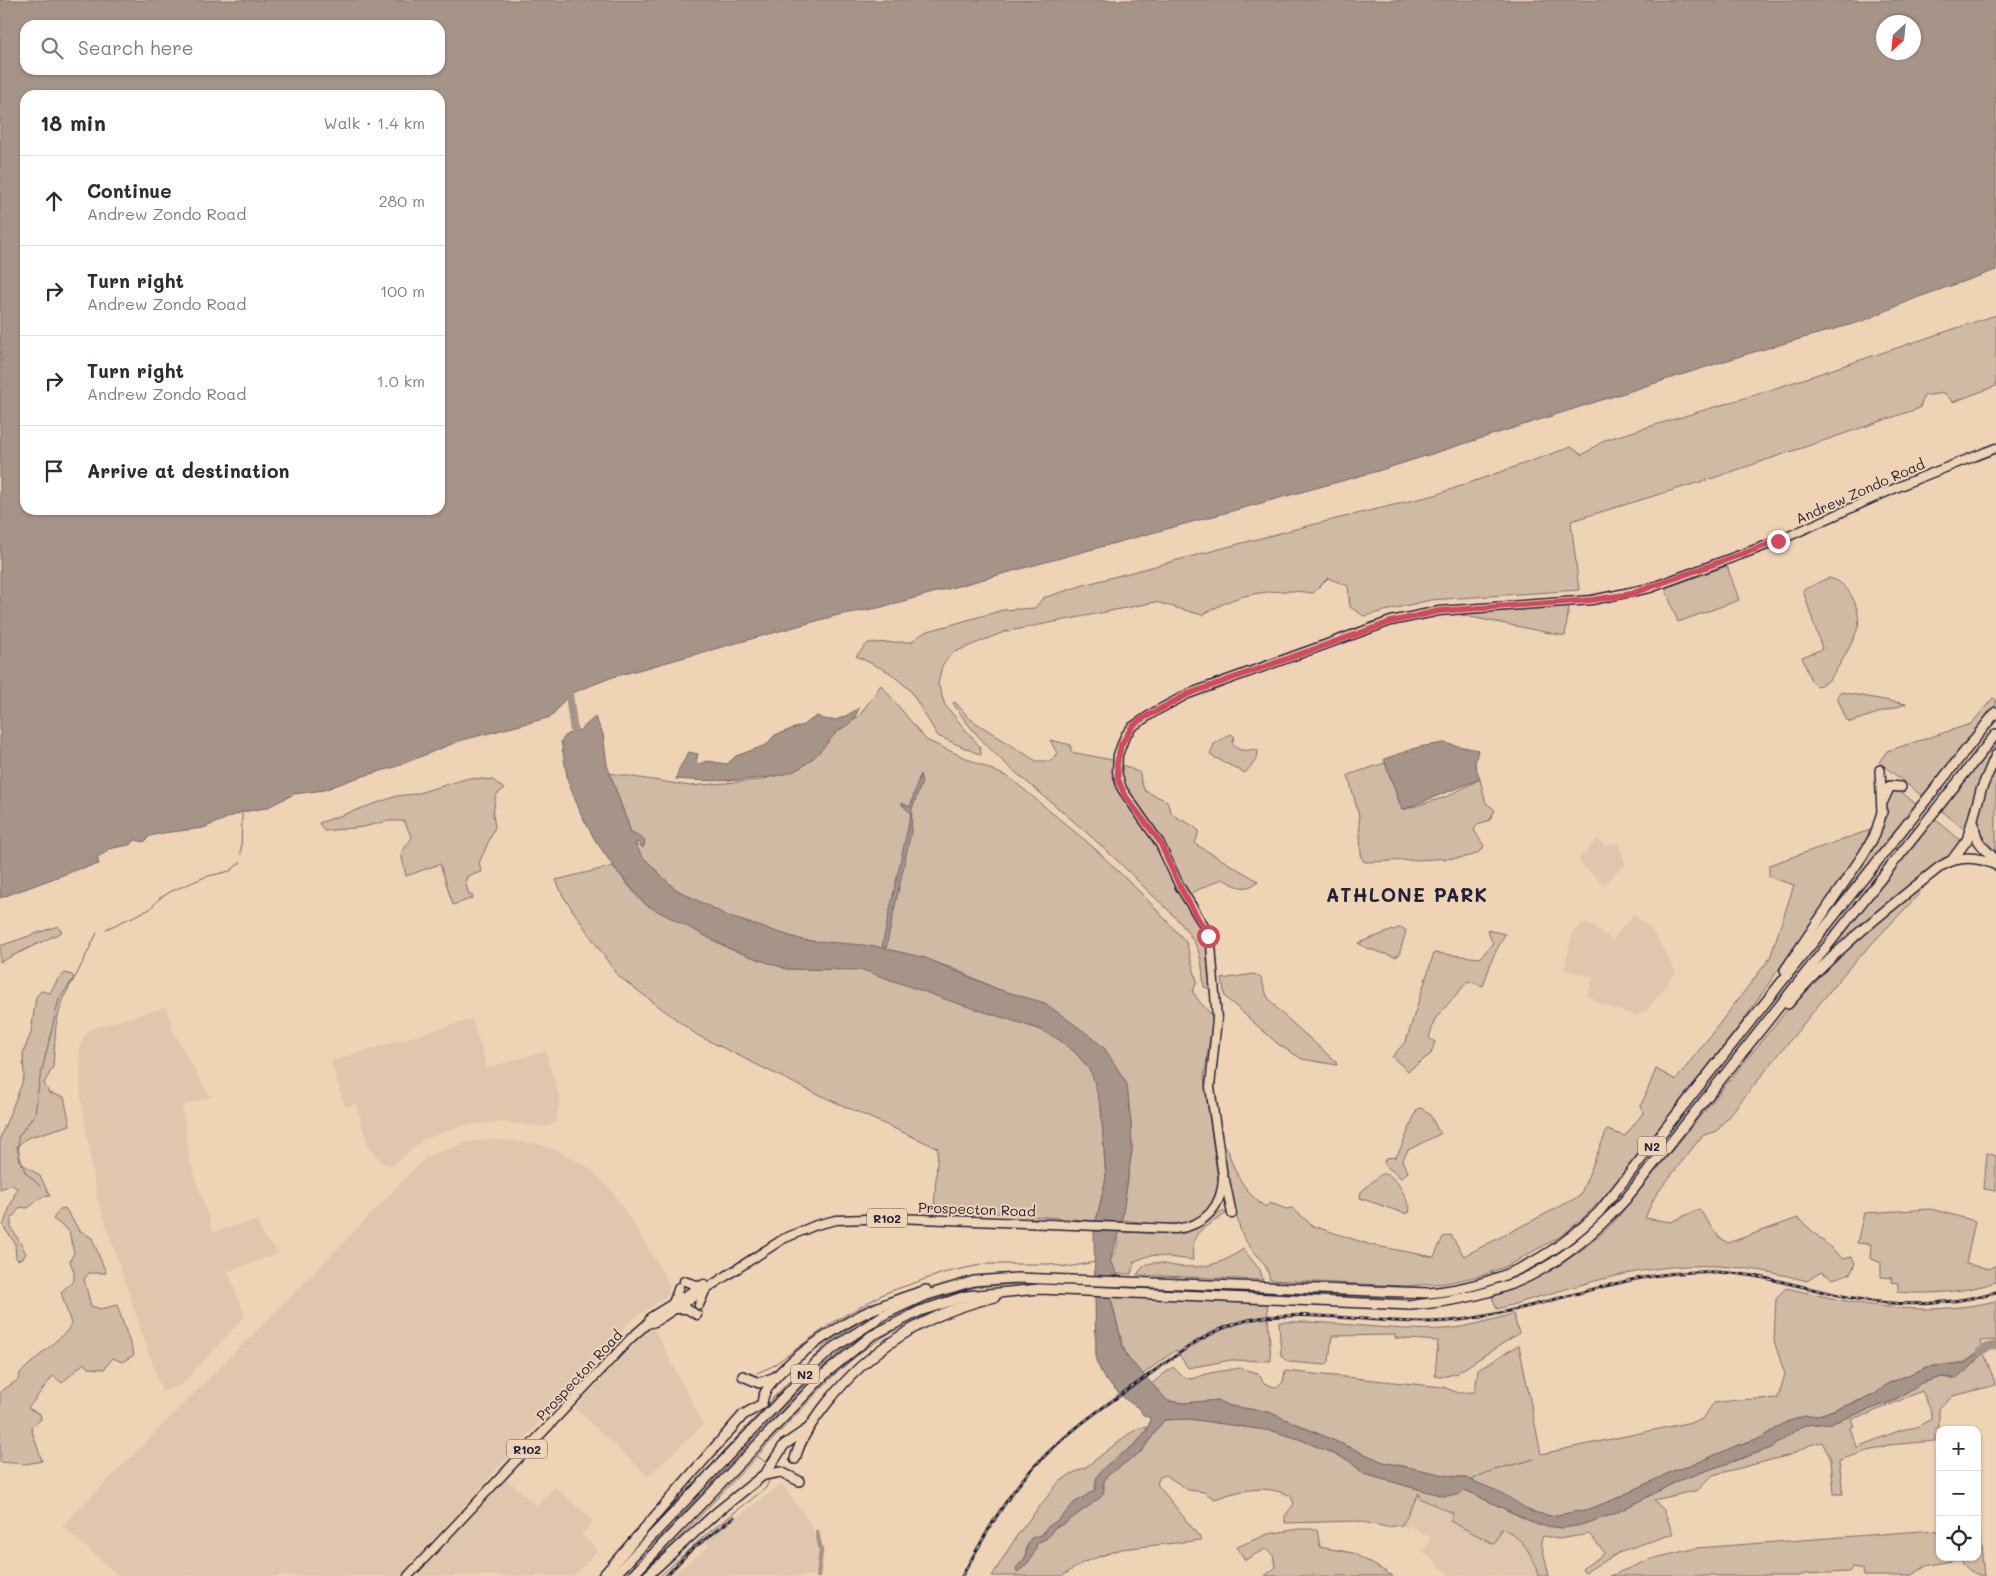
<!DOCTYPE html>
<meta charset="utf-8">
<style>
body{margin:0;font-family:Mali,sans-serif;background:#f7f7f7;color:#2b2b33}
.controls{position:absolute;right:15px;bottom:15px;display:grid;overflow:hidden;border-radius:10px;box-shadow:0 1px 4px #0004}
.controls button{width:45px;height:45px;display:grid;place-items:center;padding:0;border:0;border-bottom:1px solid #e1e1e2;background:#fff;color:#2b2b33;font:25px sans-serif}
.compass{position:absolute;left:1876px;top:15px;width:45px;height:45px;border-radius:50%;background:#fff;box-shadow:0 1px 4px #0004;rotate:207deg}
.stop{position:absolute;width:15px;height:15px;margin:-11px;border:4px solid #d1495b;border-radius:50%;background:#fff}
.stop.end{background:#d1495b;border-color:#fff;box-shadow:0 1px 5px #0008}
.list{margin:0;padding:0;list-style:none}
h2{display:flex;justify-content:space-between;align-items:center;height:65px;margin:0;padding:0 20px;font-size:21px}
h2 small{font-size:16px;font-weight:400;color:#7c7c81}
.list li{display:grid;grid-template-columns:32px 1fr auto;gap:15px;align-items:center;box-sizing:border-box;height:90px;padding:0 20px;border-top:1px solid #e1e1e2}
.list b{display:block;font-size:19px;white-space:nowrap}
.list p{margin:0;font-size:16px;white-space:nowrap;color:#7c7c81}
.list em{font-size:16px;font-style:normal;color:#7c7c81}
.icon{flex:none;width:28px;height:28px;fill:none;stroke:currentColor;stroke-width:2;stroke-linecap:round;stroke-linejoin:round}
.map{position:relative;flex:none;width:1996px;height:1576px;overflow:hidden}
.search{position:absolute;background:#fff;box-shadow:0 1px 4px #0004;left:20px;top:20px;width:425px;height:55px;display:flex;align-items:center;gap:12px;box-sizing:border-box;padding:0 18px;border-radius:15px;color:#7c7c81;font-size:19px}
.panel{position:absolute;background:#fff;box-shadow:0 1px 4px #0004;left:20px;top:90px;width:425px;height:425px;border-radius:15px}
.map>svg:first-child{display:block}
</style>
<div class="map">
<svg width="1996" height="1576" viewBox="0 0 1996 1576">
<rect width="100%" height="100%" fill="#eed3b5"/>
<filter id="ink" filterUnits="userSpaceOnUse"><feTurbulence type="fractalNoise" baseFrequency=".02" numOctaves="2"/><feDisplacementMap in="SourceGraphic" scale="10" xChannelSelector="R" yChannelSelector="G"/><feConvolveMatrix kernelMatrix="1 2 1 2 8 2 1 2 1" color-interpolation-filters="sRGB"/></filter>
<g filter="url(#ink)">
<g fill="#dfc6ac">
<path d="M1597,839L1605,846L1618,842L1626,866L1617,871L1605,885L1578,861Z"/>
<path d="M1634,914L1652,930L1676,972L1647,1010L1635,1016L1594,1001L1595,999L1587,995L1594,977L1564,969L1573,932L1586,922L1612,940Z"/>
<path d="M166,1007L174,1033L210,1097L182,1106L190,1162L213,1232L258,1220L264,1238L280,1253L228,1271L245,1316L182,1384L162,1392L97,1197L81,1098L80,1050L83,1037L91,1029Z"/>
<path d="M472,1019L487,1068L545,1051L560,1099L556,1122L546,1127L503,1122L463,1125L422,1140L394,1165L385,1164L369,1149L356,1104L345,1107L331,1061Z"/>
<path d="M495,1139L537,1144L557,1150L590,1169L613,1192L670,1284L667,1296L630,1321L421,1554L429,1562L507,1479L537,1506L555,1487L593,1521L581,1534L598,1550L574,1576H119L62,1526L321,1266L426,1157L469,1142Z"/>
<path d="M654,1328L703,1425L648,1476L575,1408L640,1338Z"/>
<path d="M782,1484L811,1525L819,1552L814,1576H670L709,1547L705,1541Z"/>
<path d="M1417,1497L1454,1513L1450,1521L1494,1543L1502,1528L1515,1535L1529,1550L1538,1576H1451L1424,1552L1431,1537L1409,1526L1407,1528L1402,1525Z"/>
</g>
<g fill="#d1baa4" stroke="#7a6e70" fill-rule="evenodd">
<path d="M1996,315V386L1953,402L1944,393L1924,396L1920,408L1710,479L1571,521L1579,590L1430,600L1364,616L1350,607L1348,586L1328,578L1313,593C1288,589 1258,591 1234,599C1223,603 1212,610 1202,615L1156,602L1004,632L952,653L942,666L938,684L945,705L980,747L981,755L938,736L910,690L889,672L856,656L868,643L911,642L925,632L1003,610L1035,608L1043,598L1087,584L1299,528L1435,495L1571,447L1582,455L1605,440L1761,393Z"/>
<path d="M1727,566L1739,600L1678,622L1665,588Z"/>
<path d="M1828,578C1848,580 1862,610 1858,627C1855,639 1838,669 1830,679C1826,683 1821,685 1816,686L1811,681L1802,657L1822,649L1803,590Z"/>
<path d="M1569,606L1565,636L1461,615V614Z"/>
<path d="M881,685L926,740L1010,778L1092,846L1144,896L1186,942L1197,981L1193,992C1198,1002 1207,1008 1213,1018L1204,1078L1219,1187C1203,1237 1163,1224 1122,1220L1132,1149L1131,1123L1125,1085L1022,997L997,989L952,968L928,960L786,938L726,916L675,889L643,859L634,841L609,773L690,786L761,780L793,769L834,732L859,716Z"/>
<path d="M1840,692L1906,704L1850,722L1846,719L1837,697Z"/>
<path d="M1993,698L1996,700V705L1922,796L1879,762L1887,751L1971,724Z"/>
<path d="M955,702L970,719L1036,761H1051L1057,753L1050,740L1071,745V752L1112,760L1140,773L1141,782L1145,791L1167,801C1172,823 1185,817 1199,831L1195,844L1258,881C1245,894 1234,884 1222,879L1191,893L1184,902C1200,928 1217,958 1210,989L1204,987C1202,974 1203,962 1198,950C1188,927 1167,909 1149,892C1120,862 1089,834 1057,807C1020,776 979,745 953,703Z"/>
<path d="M1231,734L1235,737L1232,742C1236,752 1246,751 1255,749L1258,751L1257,759L1245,773L1210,755L1214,744Z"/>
<path d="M1996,741V747L1980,781L1965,830L1942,811Z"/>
<path d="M1385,763L1402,810L1446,797L1480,779L1486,803L1495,810L1490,820L1478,824L1474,830L1484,846C1480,855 1468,857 1458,858L1367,862L1363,861L1361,854L1359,816L1348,775Z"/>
<path d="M1996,764V852C1991,849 1985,845 1982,839C1971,817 1987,785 1996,764Z"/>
<path d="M469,778L493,780L504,789L496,795L493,814L495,827L479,863L482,872L467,876V879L465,880L469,895H472L473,898L453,905L440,864L406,876L401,853L412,838L404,821H388L363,827L324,831L319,823L397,796L415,794Z"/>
<path d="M1896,788L1916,804L1822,924L1885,815L1889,792Z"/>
<path d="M1935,819L1959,839V847L1822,961Z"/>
<path d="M1870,830L1862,849L1740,1025L1607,1194L1580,1221L1561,1236L1507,1266L1483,1275L1446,1283L1406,1286L1270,1280C1267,1260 1253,1254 1244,1238C1238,1229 1222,1156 1225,1148L1228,1150C1233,1171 1246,1194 1265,1207L1270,1203L1286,1209L1292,1208L1313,1226L1371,1245L1434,1257L1443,1237L1451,1235L1464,1256L1580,1196L1607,1130L1625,1136L1643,1113L1641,1106L1656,1069L1676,1080L1770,958L1794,885L1769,877V865Z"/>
<path d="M613,866L640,900L730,949L787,969H868L1052,1034L1070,1047L1086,1064L1096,1081L1101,1108L1106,1178L1096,1221L934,1208L938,1148L808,1090L697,1035L617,975L563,896L556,880Z"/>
<path d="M1917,889L1921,892L1846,971L1717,1131L1702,1136L1655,1196L1645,1218L1671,1222L1699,1209L1719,1237L1728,1243L1798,1218L1843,1259L1852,1257L1855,1263L1851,1273L1833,1279L1821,1272L1807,1281C1767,1270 1728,1264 1686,1266C1622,1269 1558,1292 1497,1309L1492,1297C1538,1281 1578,1257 1613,1223L1796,999L1834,959Z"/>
<path d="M58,926L62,932L0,962V946Z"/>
<path d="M1399,928H1403L1406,931L1399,955L1395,957L1366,948L1358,943Z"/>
<path d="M1487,930L1505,934L1493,957L1483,986L1468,981L1435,1019L1429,1038L1435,1042L1431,1054L1408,1071L1392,1057L1406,1041L1434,953L1480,958L1493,943Z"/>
<path d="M65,973L72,975L74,979L62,1000L56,1025L53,1067L44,1083L49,1093L64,1097L70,1125L27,1138L17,1146L20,1162L40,1176L50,1196L42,1197L28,1208L20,1207L11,1220V1227L26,1253L24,1257L18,1260L16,1258L15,1243L3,1226L17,1188L12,1185L0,1189V1138L21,1086L24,1076L23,1053L31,1033L36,997L41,991L50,993L58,979Z"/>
<path d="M1254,974L1261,978L1267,996L1278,1010L1336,1062L1337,1065L1302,1059L1278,1044L1225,997L1222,979Z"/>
<path d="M1421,1108L1429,1113L1440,1134L1408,1150L1402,1161L1408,1172L1401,1178L1386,1166L1384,1162L1386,1158L1396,1157C1405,1141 1410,1126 1417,1109Z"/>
<path d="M1987,1153L1996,1156V1191L1984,1189Z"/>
<path d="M1381,1174C1397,1173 1403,1194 1410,1207L1409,1213H1403L1360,1198L1361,1192Z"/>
<path d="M65,1208L79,1230L92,1238L106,1273H89L84,1279L91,1306L101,1309L117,1305L134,1355L122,1362L113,1358L104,1369L89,1368L84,1363L62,1383L53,1376L28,1408L40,1414L41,1419L31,1428L42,1461L26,1464L0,1462V1392L18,1380L20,1373L67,1331L71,1324L61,1292L74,1281V1272L70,1261L74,1253L69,1231L53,1219L60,1209Z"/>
<path d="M1931,1209L1975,1221L1966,1264L1990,1269L1996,1265V1282C1965,1292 1930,1295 1898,1292V1283L1891,1282L1892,1278L1881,1277V1263L1870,1258L1871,1244L1857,1243L1864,1213Z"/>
<path d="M1221,1211L1227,1213C1203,1230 1190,1229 1193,1260L1151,1255L1135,1261L1131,1274H1117L1110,1261L1116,1251L1119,1232L1182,1234L1199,1227Z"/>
<path d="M1243,1249L1260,1270L1263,1280L1137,1275C1141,1269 1144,1264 1152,1263C1160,1262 1168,1265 1175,1266C1201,1269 1222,1265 1243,1249Z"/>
<path d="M1786,1288C1859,1305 1921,1318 1996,1301V1340L1981,1341L1983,1349L1965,1362L1927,1367L1887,1384L1874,1395L1816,1416H1806L1786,1422L1763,1437L1738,1445L1690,1466L1675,1470L1613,1500L1586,1510L1551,1516L1532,1512L1466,1478L1445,1475L1383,1462L1269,1412L1230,1406L1218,1400L1184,1403L1168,1401L1151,1384L1173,1367L1182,1376L1191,1379L1210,1373L1240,1368L1258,1373L1264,1383L1277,1388L1283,1382L1285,1371L1443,1387L1459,1393L1475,1392L1478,1370L1519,1345L1541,1454L1701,1420L1714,1403L1737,1400L1778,1398L1785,1374L1774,1341L1776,1298Z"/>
<path d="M1114,1296L1267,1303L1271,1361L1231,1360L1188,1368L1176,1350L1143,1374L1128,1358L1123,1347L1111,1299Z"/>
<path d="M1513,1314L1519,1333L1457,1373L1447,1376H1435L1438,1341L1395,1338V1335L1332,1336L1329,1361L1326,1365L1288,1362L1281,1356L1279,1322C1335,1320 1390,1332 1445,1329C1469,1327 1491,1320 1513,1314Z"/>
<path d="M1983,1351L1996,1385L1953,1396L1939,1408V1427L1935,1428V1441L1888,1445L1839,1460L1843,1494H1834L1831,1459L1822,1442L1810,1445L1790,1455L1713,1475L1698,1490L1654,1500L1664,1510L1673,1534L1624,1550L1585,1572L1582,1569L1605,1553L1589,1534L1559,1539L1543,1536L1541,1541L1549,1576H1538C1533,1554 1523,1538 1502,1528L1494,1544L1450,1521L1453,1513L1419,1498V1493L1402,1525L1387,1527L1358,1521L1285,1523V1516L1294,1504L1291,1496C1266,1484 1240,1490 1215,1499L1204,1492L1188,1490L1166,1475L1160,1477L1157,1484L1202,1540L1121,1549L1084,1562L1062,1576H992L1018,1534L1058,1483L1071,1474L1086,1467L1127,1435L1139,1428L1148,1427L1137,1442L1096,1479L1095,1490L1074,1503L1066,1513L1027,1546L1025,1558L1017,1568L1027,1564L1037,1543L1047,1538L1055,1527L1064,1524L1100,1497L1104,1489V1479L1108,1475L1142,1451L1164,1420L1189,1419L1273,1431L1299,1439L1348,1460L1364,1474L1443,1496L1465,1490L1538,1525L1563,1528L1581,1525L1614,1514L1680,1480L1771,1448L1804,1425L1832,1423L1893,1401L1921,1383L1942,1377L1952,1379L1976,1362ZM1922,1391L1931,1411V1419L1917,1427L1901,1430L1857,1447L1850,1428L1854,1426L1851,1419L1868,1414Z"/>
<path d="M1299,1529H1317L1320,1547L1353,1553L1393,1576H1265L1276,1567L1273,1555L1265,1549L1245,1560L1237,1547L1268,1534Z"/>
<path d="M1921,1531L1940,1532V1557H1977V1531L1980,1537L1984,1576C1975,1575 1963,1568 1961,1559L1926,1566L1911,1576H1864L1863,1569L1852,1567L1849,1572L1805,1574L1799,1576H1610L1651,1559L1697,1548Z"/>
</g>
<g fill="#a69489" stroke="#71666a" fill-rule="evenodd">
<path d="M0,0H1996V270L1916,298L1863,321L1747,354L1378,471L878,608L838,615L613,677L569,694L551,717L459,741L395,767L353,779L324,790L294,794L266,808L242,812L203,828L163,833L150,836L144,842L136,840L129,845L108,849L105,853L97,857L99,864L79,869L0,898ZM1884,22H1914V52H1884ZM25,25H440V70H25ZM25,95H440V510H25Z"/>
<path d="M859,708C852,727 847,723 834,735C823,748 813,761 798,769C775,782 704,782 676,779L679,769L689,752L698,754L696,762L699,764L707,761L727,764L736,756L766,745L775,735L803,725L817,716C834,725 844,717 859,708Z"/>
<path d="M595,717L603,734L607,765L631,832L640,836L645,842L643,848L638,842L635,844L642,856L675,889L730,917L803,940L874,946L926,958L997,989L1045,1003L1093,1038L1105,1049L1127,1084L1131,1123L1132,1149L1122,1220L1110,1261L1121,1280L1119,1292L1111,1299L1123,1347L1128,1358L1168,1401L1184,1403L1218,1400L1230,1406L1269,1412L1383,1462L1445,1475L1466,1478L1500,1492L1532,1512L1551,1516L1586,1510L1613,1500L1675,1470L1690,1466L1738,1445L1763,1437L1786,1422L1806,1416H1816L1857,1402L1874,1395L1887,1384L1927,1367L1965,1363L1988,1347L1970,1368L1956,1378L1942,1377L1921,1383L1893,1401L1832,1423L1804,1425L1771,1448L1680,1480L1614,1514L1581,1525L1563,1528L1538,1525L1465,1490L1458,1495L1443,1496L1364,1474L1348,1460L1299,1439L1273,1431L1189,1419L1164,1420L1142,1451L1108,1475L1103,1483L1104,1492L1100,1498L1064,1524L1055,1527L1047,1538L1037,1543C1036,1553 1027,1567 1017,1572L1016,1568L1025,1558L1028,1543L1031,1538L1043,1534L1046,1528L1061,1518L1074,1503L1095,1490C1096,1485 1095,1480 1098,1475C1110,1455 1149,1446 1150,1418L1143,1415L1140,1409L1125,1399L1104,1378L1096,1361L1094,1231L1092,1230L1098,1214L1106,1178L1101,1108L1092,1074L1077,1054L1058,1039L1039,1029L953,1002L863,970L787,969L763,961L730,949L646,905L613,866L595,840L581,814L568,782L561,741L567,734L580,730Z"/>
<path d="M1444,743L1478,750L1475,764L1480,779L1402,810L1384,759L1419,747Z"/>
<path d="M920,774L922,782L912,809L911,832L886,948L882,946L911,813L902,805V803L910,807Z"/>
</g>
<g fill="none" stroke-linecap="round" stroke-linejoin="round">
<g stroke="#71666a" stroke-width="1">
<path d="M241,854L242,812"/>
<path d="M106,929L150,909L160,898L172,891L205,877L230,871L241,862"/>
<path d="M40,1186L25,1172L19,1154L18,1137L35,1114L39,1083L59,999L77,974L97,933"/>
<path d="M917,1304L975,1287L1028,1283"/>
<path d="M877,1325L897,1313"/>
<path d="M757,1373L771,1367L835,1321L885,1293L943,1273L985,1264H1047L1068,1267L1095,1262"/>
<path d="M757,1456L767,1463"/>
<path d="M1472,1480C1491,1468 1513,1466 1534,1459"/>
<path d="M656,1542L819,1370L857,1338"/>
<path d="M631,1551L789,1381L826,1345L865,1318"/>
<path d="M656,1562L836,1373L865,1349L905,1323"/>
<path d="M660,1576L703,1537L766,1488L770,1478"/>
</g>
<path stroke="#a69489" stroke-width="4.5" d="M817,1532L821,1551L818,1576"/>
<g stroke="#a69489" stroke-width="8">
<path d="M569,694L575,740"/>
<path d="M1980,1352L1988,1347L1996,1345"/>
</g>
<defs>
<g id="major">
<path d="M1225,1180L1232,1214"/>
<path d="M684,1281L700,1286"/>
<path d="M673,1303L679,1287"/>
<path d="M699,1305L706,1289"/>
<path d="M676,1309H687L697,1315"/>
<path d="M647,1324L655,1322L783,1239L816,1225L836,1220L896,1218L1175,1229C1205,1226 1223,1206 1223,1176L1210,1087L1217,1019L1211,945L1203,924L1180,887L1159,842L1122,789L1117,772L1118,755L1125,736L1132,727L1156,711L1188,694L1391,621L1439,611L1592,600L1650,588L1778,541L1909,482L1996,448"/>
<path d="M408,1576L631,1338L647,1324L651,1317L704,1284"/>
</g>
<g id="highway">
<path d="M1883,801L1890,786L1901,787"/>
<path d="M1974,824C1975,842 1984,848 1996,860"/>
<path d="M1952,860L1967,840L1981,790L1996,755"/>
<path d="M1785,970L1863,855L1875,835L1882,812L1880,770"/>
<path d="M1788,1004C1832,951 1887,909 1941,866C1959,855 1977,856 1996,865"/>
<path d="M743,1376L759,1383L775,1377"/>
<path d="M795,1459C801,1437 813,1421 827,1403C871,1347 926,1313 995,1297"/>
<path d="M764,1475L781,1472L799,1481"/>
<path d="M603,1576L743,1415L762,1404C763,1372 841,1324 869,1311C887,1303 907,1296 926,1290"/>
<path d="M614,1576L816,1363L835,1347L885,1314L924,1296L974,1281L1017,1278L1429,1293C1497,1286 1550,1260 1599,1212L1996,712"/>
<path d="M632,1576L827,1372L871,1336L920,1311L966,1296L1039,1289L1411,1305C1505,1298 1561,1270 1625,1200L1996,734"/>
<path d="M647,1576L716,1513L766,1473L784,1445L806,1430"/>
</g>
</defs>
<use href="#major" stroke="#22223b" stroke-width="11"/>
<use href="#highway" stroke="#22223b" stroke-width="12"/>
<use href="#major" stroke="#eed3b5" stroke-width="8"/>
<use href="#highway" stroke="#eed3b5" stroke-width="9"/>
<defs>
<g id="rail">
<path d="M666,1576L690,1551L734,1517"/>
<path d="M962,1576C981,1543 999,1508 1024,1478C1057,1439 1097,1411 1139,1382C1178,1354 1216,1322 1266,1317C1333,1310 1401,1329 1468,1319C1552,1307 1630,1268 1717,1272C1766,1274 1811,1291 1858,1299C1904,1307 1951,1305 1996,1292"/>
</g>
</defs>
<use href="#rail" stroke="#22223b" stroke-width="3"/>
<use href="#rail" stroke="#eed3b5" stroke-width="1" stroke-dasharray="4" stroke-linecap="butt"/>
</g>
</g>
<g fill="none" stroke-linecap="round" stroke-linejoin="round" filter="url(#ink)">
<path stroke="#d1495b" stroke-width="6" d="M1208,936L1180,887L1160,842L1124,794L1118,779L1117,764L1121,745L1132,727L1140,720L1188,694L1391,622L1439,611L1592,600L1631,594L1778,541"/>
</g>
<g text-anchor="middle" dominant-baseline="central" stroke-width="4" stroke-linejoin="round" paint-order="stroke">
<g fill="#eed3b5" stroke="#5f5760" stroke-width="1">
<rect x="1638" y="1136.5" width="28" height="19" rx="4"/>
<rect x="867" y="1208.5" width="40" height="19" rx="4"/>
<rect x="791" y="1364.5" width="28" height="19" rx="4"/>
<rect x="507" y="1439.5" width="40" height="19" rx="4"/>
</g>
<g font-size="12" font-weight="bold" fill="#22223b">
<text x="1652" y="1146">N2</text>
<text x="887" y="1218">R102</text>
<text x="805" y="1374">N2</text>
<text x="527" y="1449">R102</text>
</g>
<g font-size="14" fill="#22223b" stroke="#eed3b5">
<text transform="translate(1860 491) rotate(-24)">Andrew Zondo Road</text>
<text transform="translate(977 1209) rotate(2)">Prospecton Road</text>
<text transform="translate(579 1375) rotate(-47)">Prospecton Road</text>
</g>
<g font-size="19" font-weight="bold" letter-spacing="1" fill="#22223b" stroke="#eed3b5">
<text x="1407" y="894">ATHLONE PARK</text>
</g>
</g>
</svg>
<div class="controls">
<button>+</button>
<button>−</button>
<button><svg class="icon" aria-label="locate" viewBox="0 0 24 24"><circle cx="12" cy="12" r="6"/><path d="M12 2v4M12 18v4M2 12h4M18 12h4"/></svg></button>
</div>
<svg class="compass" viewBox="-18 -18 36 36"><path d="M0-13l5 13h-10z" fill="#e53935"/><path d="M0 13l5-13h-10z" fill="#7c7c81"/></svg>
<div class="stop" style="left:1208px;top:936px"></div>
<div class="stop end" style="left:1778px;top:541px"></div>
<div class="search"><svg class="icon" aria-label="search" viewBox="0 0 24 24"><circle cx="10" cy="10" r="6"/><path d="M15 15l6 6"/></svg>Search here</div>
<section class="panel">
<h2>18 min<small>Walk · 1.4 km</small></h2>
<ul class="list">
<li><svg class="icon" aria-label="ahead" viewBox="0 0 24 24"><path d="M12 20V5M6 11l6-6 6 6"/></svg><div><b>Continue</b><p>Andrew Zondo Road</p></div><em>280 m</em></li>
<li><svg class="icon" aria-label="right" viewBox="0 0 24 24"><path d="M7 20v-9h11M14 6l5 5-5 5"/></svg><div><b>Turn right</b><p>Andrew Zondo Road</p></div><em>100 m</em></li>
<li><svg class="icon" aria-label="right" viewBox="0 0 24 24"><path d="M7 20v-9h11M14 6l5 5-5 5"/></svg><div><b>Turn right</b><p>Andrew Zondo Road</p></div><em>1.0 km</em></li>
<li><svg class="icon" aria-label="arrive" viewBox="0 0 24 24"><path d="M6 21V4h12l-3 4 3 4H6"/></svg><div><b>Arrive at destination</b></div></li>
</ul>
</section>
</div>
